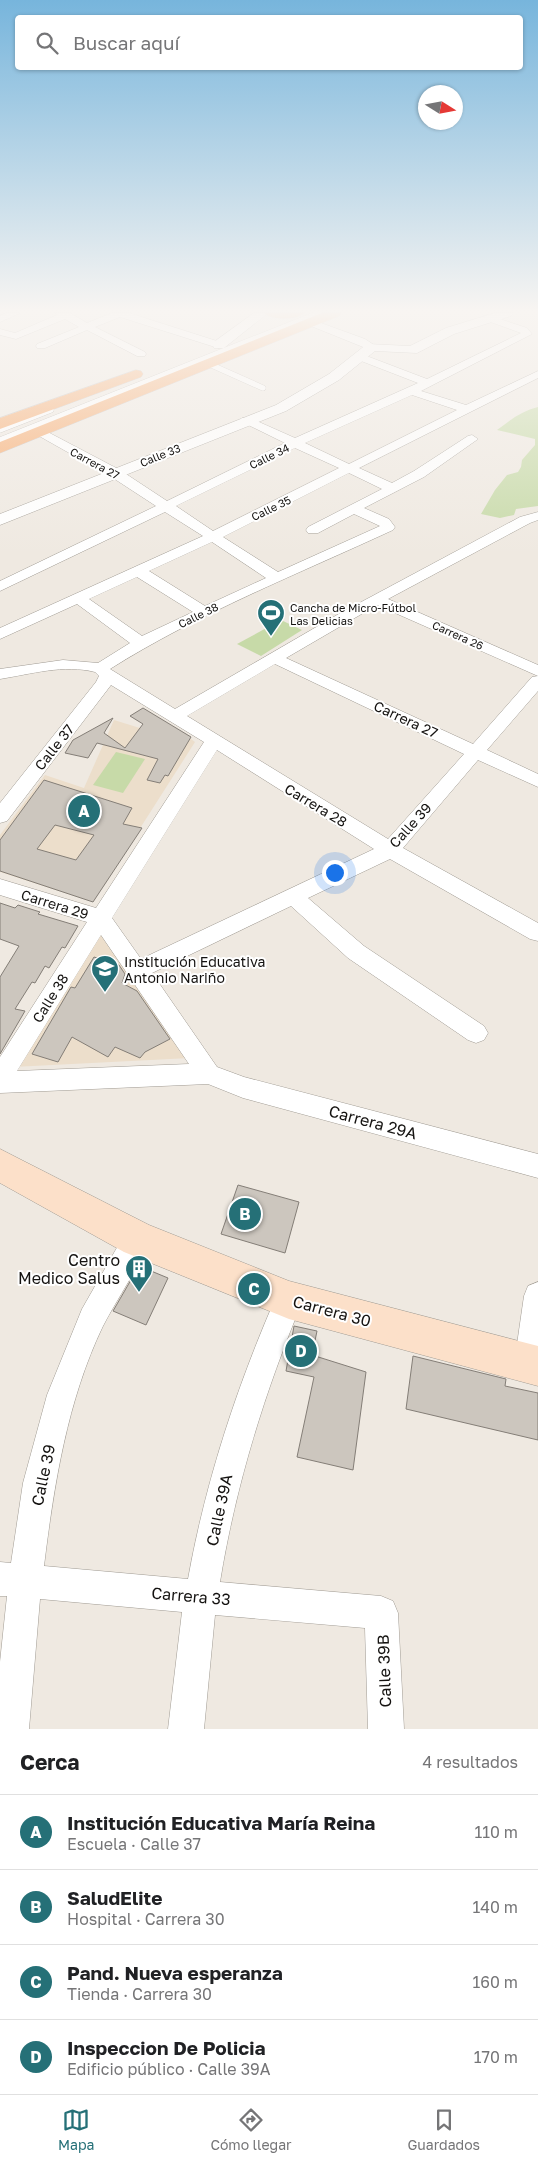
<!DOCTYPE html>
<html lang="es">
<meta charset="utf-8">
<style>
body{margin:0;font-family:"Golos Text",sans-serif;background:#f2f2f2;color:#202124}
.compass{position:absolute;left:418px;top:85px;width:45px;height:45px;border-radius:50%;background:#fff;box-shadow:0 1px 4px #0004;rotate:101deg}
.you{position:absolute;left:334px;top:872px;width:18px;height:18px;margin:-12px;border:4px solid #fff;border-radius:50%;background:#1a73e8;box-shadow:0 0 0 8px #1a73e833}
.badge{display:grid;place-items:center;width:32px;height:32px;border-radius:50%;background:#257077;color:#fff;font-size:16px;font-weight:700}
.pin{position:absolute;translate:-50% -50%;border:2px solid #fff;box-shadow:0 1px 5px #0006}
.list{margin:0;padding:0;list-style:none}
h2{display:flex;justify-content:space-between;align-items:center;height:65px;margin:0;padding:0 20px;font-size:21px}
h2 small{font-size:16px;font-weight:400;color:#757577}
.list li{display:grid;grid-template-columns:32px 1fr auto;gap:15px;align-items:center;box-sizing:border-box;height:75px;padding:0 20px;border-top:1px solid #e0e0e0}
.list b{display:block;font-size:19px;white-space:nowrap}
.list p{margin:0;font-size:16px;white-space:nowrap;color:#757577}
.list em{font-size:16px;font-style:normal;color:#757577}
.icon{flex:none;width:28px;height:28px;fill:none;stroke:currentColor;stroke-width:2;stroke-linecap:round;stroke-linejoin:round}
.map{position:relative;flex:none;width:538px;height:1729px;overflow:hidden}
.search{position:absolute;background:#fff;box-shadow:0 1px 4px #0004;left:15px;right:15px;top:15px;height:55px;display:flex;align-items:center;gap:12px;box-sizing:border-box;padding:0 18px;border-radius:5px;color:#757577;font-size:19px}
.sheet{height:365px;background:#fff}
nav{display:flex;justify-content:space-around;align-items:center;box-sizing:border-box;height:70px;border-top:1px solid #e0e0e0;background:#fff;font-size:14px;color:#757577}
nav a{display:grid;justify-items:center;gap:2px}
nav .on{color:#257077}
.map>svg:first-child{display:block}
</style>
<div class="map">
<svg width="538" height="1729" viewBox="0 0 538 1729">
<rect width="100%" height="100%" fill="#efe9e1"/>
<g fill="#ecdecb">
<path d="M114,720L156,733L173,726L195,742L93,902L0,872V835L45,775L84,788Z"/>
<path d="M105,928L190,1058L13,1067Z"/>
</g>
<g fill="#c7daa8">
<path d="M538,407V506L516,509L514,515L500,518L481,514L495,490L507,475L518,472L521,467L522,460L535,445V439L497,430C510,420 522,411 538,407Z"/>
<path d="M281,620L302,630L261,656L237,644Z"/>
<path d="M116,752L145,759L123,793L93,785Z"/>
</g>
<g fill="#ccc6be" stroke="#847e77" fill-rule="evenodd">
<path d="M143,708L191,737L168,776L165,775L160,783L147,780L158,759L97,743L88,758L65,753L73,740L113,718L104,733L125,748L143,724L130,716Z"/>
<path d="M44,780L132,808L123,824L142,828L93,902L0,871V840ZM55,825L94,835L76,860L37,849Z"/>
<path d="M0,903L15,908L18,905L40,912L38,914L78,926L65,948L62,947L49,968L45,966L35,983L32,982L15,1009L25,1011L0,1054V977L19,946L0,939Z"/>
<path d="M94,957L119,965L125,974L122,983L137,991L170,1039L145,1052L140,1058L115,1047L108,1057L72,1037L58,1062L32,1054L71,987L75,988Z"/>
<path d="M238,1185L299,1202L285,1253L221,1234Z"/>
<path d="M139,1266L168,1278L146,1325L113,1311Z"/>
<path d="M294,1326L317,1331L312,1355L366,1372L353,1470L297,1457L314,1377L286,1371Z"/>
<path d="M413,1356L506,1379L505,1386L538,1393V1440L406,1409Z"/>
</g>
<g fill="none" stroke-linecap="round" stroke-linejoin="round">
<defs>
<g id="service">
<path d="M207,363L263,388"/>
<path d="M0,430L51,410"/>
<path d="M0,440L319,313"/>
</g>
<g id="minor">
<path d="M6,313H20L0,322V316Z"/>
<path d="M55,313H70L87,323L112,313H129L223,343L224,345L219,348L215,347L120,317L95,327L145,352L146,354L145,356H137L87,330L45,348H37L36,346L37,344L79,327L65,319L16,339L0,335V329L15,333L57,315Z"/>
<path d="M488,315L527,328L532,334L421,391L466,405L538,371V378L359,468L392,483L414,471L468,436L472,435L478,439L424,477L364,508L389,519L395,527L393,530C298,574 199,613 110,669L175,709L337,615L520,517L538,512V520L530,523L388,599L538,665V676L377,605L286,658L473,744L532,677L538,676V691L487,750L538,774V787L478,760L403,848L538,923V941L530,939L390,859L308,898L364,946L484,1026L488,1033L484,1040L476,1043L468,1040L348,958L291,906L152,973L217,1067L244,1077L538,1154V1178L243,1098L208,1084L0,1093V1057L87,922L0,895V879L96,908L204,742L111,685L7,821L0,823V803L96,682L99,676L95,672C64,664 31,674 0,679V669L63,660L98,663L130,643L77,604L0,639V628L203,536L165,512L0,591V581L156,506L110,476L32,432L34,429H42L120,470L167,501L285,443L242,422L240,420L242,418H250L295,438L418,383L356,359L355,357L356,355H364L427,379L521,333L485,320L483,318ZM412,395L457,410L349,464L305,443ZM295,448L339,468L213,531L176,506ZM349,473L382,489L308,527L306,530L308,533H318L354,514L380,526L278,572L223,537ZM212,542L266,578L205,606L149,571ZM137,577L193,612L142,636L89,599ZM275,664L464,754L388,839L187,716ZM217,750L374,849L141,959L112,918ZM101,935L189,1064L17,1071Z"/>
<path d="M310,319L365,339L377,347L372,350L368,349L306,324L305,322Z"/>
<path d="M137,1226L147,1230L150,1239C138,1269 118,1297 103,1326C67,1401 54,1485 44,1566L188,1579C206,1479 238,1383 279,1290L289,1286L299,1290L303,1300C265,1391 236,1484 220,1582L381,1596L393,1601L398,1613L404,1729H368L365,1628L215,1615L204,1729H168L182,1612L40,1599L29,1729H0V1662L7,1596H0V1562L11,1563L23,1483L47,1395L82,1309L127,1230Z"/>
<path d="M538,1282V1376L529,1380L519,1375L514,1365L524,1296L528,1286Z"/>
</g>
<g id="tertiary">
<path d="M254,313H268L224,348H214L213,345L214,342Z"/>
<path d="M495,313H513L511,316L454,334L417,353L375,351L339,380L286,411L0,525V514L276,405L329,374L367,344L410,346L446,328Z"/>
</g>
<path id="secondary" d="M0,1149L149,1225L289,1281L538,1346V1386L289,1319L124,1252L0,1183Z"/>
<g id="trunk">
<path d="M264,313H304C297,320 271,320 264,313Z"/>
<path d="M322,313H341L339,316L0,453V442Z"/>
<path d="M136,370L141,371L143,374L141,377L0,429V418Z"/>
</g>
</defs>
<use href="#service" stroke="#a09b93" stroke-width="6"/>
<use href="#minor" stroke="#a09b93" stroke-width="1"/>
<use href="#tertiary" stroke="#a09b93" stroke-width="1"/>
<use href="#secondary" stroke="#a09b93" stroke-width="1"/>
<use href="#trunk" stroke="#c7c6c6" stroke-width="1"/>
<use href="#service" stroke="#fff" stroke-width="5.5"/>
<use href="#minor" fill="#fff" fill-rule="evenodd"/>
<use href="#tertiary" fill="#fff" fill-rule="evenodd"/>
<use href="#secondary" fill="#fce0c9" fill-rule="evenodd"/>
<use href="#trunk" fill="#f7ac70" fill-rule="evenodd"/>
</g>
<linearGradient id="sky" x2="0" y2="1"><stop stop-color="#77b5dc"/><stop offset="0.56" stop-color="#f8f5f2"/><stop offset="1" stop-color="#f8f5f2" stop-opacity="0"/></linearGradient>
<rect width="538" height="555" fill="url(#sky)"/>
<defs>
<symbol id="stadium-pin" viewBox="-11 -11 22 30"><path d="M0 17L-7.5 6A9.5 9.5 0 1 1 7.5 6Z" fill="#257077" stroke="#fff"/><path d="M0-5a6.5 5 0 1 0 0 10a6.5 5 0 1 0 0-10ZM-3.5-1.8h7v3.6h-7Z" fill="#fff"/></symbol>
<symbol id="school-pin" viewBox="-11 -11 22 30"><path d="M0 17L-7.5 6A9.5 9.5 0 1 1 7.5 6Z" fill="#257077" stroke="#fff"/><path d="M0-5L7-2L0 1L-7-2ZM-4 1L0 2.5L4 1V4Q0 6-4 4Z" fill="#fff"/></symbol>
<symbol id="building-pin" viewBox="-11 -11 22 30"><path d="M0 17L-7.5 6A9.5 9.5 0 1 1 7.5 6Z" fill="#257077" stroke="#fff"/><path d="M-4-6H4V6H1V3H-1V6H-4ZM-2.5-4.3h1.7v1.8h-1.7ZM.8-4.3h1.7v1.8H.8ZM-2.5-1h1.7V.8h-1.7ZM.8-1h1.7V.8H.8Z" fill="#fff"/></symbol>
</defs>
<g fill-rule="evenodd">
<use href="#stadium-pin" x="255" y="597" width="32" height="43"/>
<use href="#school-pin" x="89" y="953" width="32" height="43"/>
<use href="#building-pin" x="123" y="1253" width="32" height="43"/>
</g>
<g text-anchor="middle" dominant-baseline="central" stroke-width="4" stroke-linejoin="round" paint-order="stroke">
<g font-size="11" fill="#141210" stroke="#fff">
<text transform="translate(160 455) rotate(-22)">Calle 33</text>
<text transform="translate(269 456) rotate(-26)">Calle 34</text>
<text transform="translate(95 463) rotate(28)">Carrera 27</text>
<text transform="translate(271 508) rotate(-26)">Calle 35</text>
<text transform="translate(198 615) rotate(-26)">Calle 38</text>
<text transform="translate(458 635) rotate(24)">Carrera 26</text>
</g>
<g font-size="11" fill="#141210" stroke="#fff" text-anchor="start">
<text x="290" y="607">Cancha de Micro-Fútbol<tspan x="290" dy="13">Las Delicias</tspan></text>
</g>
<g font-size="14" fill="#141210" stroke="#fff">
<text transform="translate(406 719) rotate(25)">Carrera 27</text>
<text transform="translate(54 747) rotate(-52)">Calle 37</text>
<text transform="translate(316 805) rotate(31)">Carrera 28</text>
<text transform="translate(410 825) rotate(-48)">Calle 39</text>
<text transform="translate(55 904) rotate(17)">Carrera 29</text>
<text transform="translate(50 998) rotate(-58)">Calle 38</text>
</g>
<g font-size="14" fill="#141210" stroke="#fff" text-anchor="start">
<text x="124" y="961">Institución Educativa<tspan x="124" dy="16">Antonio Nariño</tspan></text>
</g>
<g font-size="16" fill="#141210" stroke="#fff">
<text transform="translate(373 1122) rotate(15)">Carrera 29A</text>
<text transform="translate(332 1311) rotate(15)">Carrera 30</text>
<text transform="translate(43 1475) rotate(-78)">Calle 39</text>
<text transform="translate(219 1510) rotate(-78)">Calle 39A</text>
<text transform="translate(191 1596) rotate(5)">Carrera 33</text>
<text transform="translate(384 1671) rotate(-92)">Calle 39B</text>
</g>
<g font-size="16" fill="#141210" stroke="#fff" text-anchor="end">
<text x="120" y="1260">Centro<tspan x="120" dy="18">Medico Salus</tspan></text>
</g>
</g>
</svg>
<svg class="compass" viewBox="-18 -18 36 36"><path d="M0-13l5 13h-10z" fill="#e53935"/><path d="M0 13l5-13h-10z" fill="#757577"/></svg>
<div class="you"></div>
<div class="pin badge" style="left:84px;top:811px">A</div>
<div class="pin badge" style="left:245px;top:1214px">B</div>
<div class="pin badge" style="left:254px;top:1289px">C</div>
<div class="pin badge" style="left:301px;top:1351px">D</div>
<div class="search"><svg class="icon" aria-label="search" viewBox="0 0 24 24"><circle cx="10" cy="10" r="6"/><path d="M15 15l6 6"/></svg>Buscar aquí</div>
</div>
<section class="sheet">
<h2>Cerca<small>4 resultados</small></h2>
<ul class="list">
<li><span class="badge">A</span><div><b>Institución Educativa María Reina</b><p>Escuela · Calle 37</p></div><em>110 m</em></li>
<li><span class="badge">B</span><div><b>SaludElite</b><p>Hospital · Carrera 30</p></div><em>140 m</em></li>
<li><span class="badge">C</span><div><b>Pand. Nueva esperanza</b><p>Tienda · Carrera 30</p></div><em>160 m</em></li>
<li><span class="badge">D</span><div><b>Inspeccion De Policia</b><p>Edificio público · Calle 39A</p></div><em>170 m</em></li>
</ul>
</section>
<nav>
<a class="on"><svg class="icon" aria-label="map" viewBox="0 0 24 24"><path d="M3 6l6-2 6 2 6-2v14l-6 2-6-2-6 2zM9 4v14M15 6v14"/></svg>Mapa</a>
<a><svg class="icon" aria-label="directions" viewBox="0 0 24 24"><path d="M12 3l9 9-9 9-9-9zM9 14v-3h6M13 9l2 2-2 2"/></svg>Cómo llegar</a>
<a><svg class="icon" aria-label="saved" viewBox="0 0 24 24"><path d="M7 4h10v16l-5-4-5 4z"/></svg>Guardados</a>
</nav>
